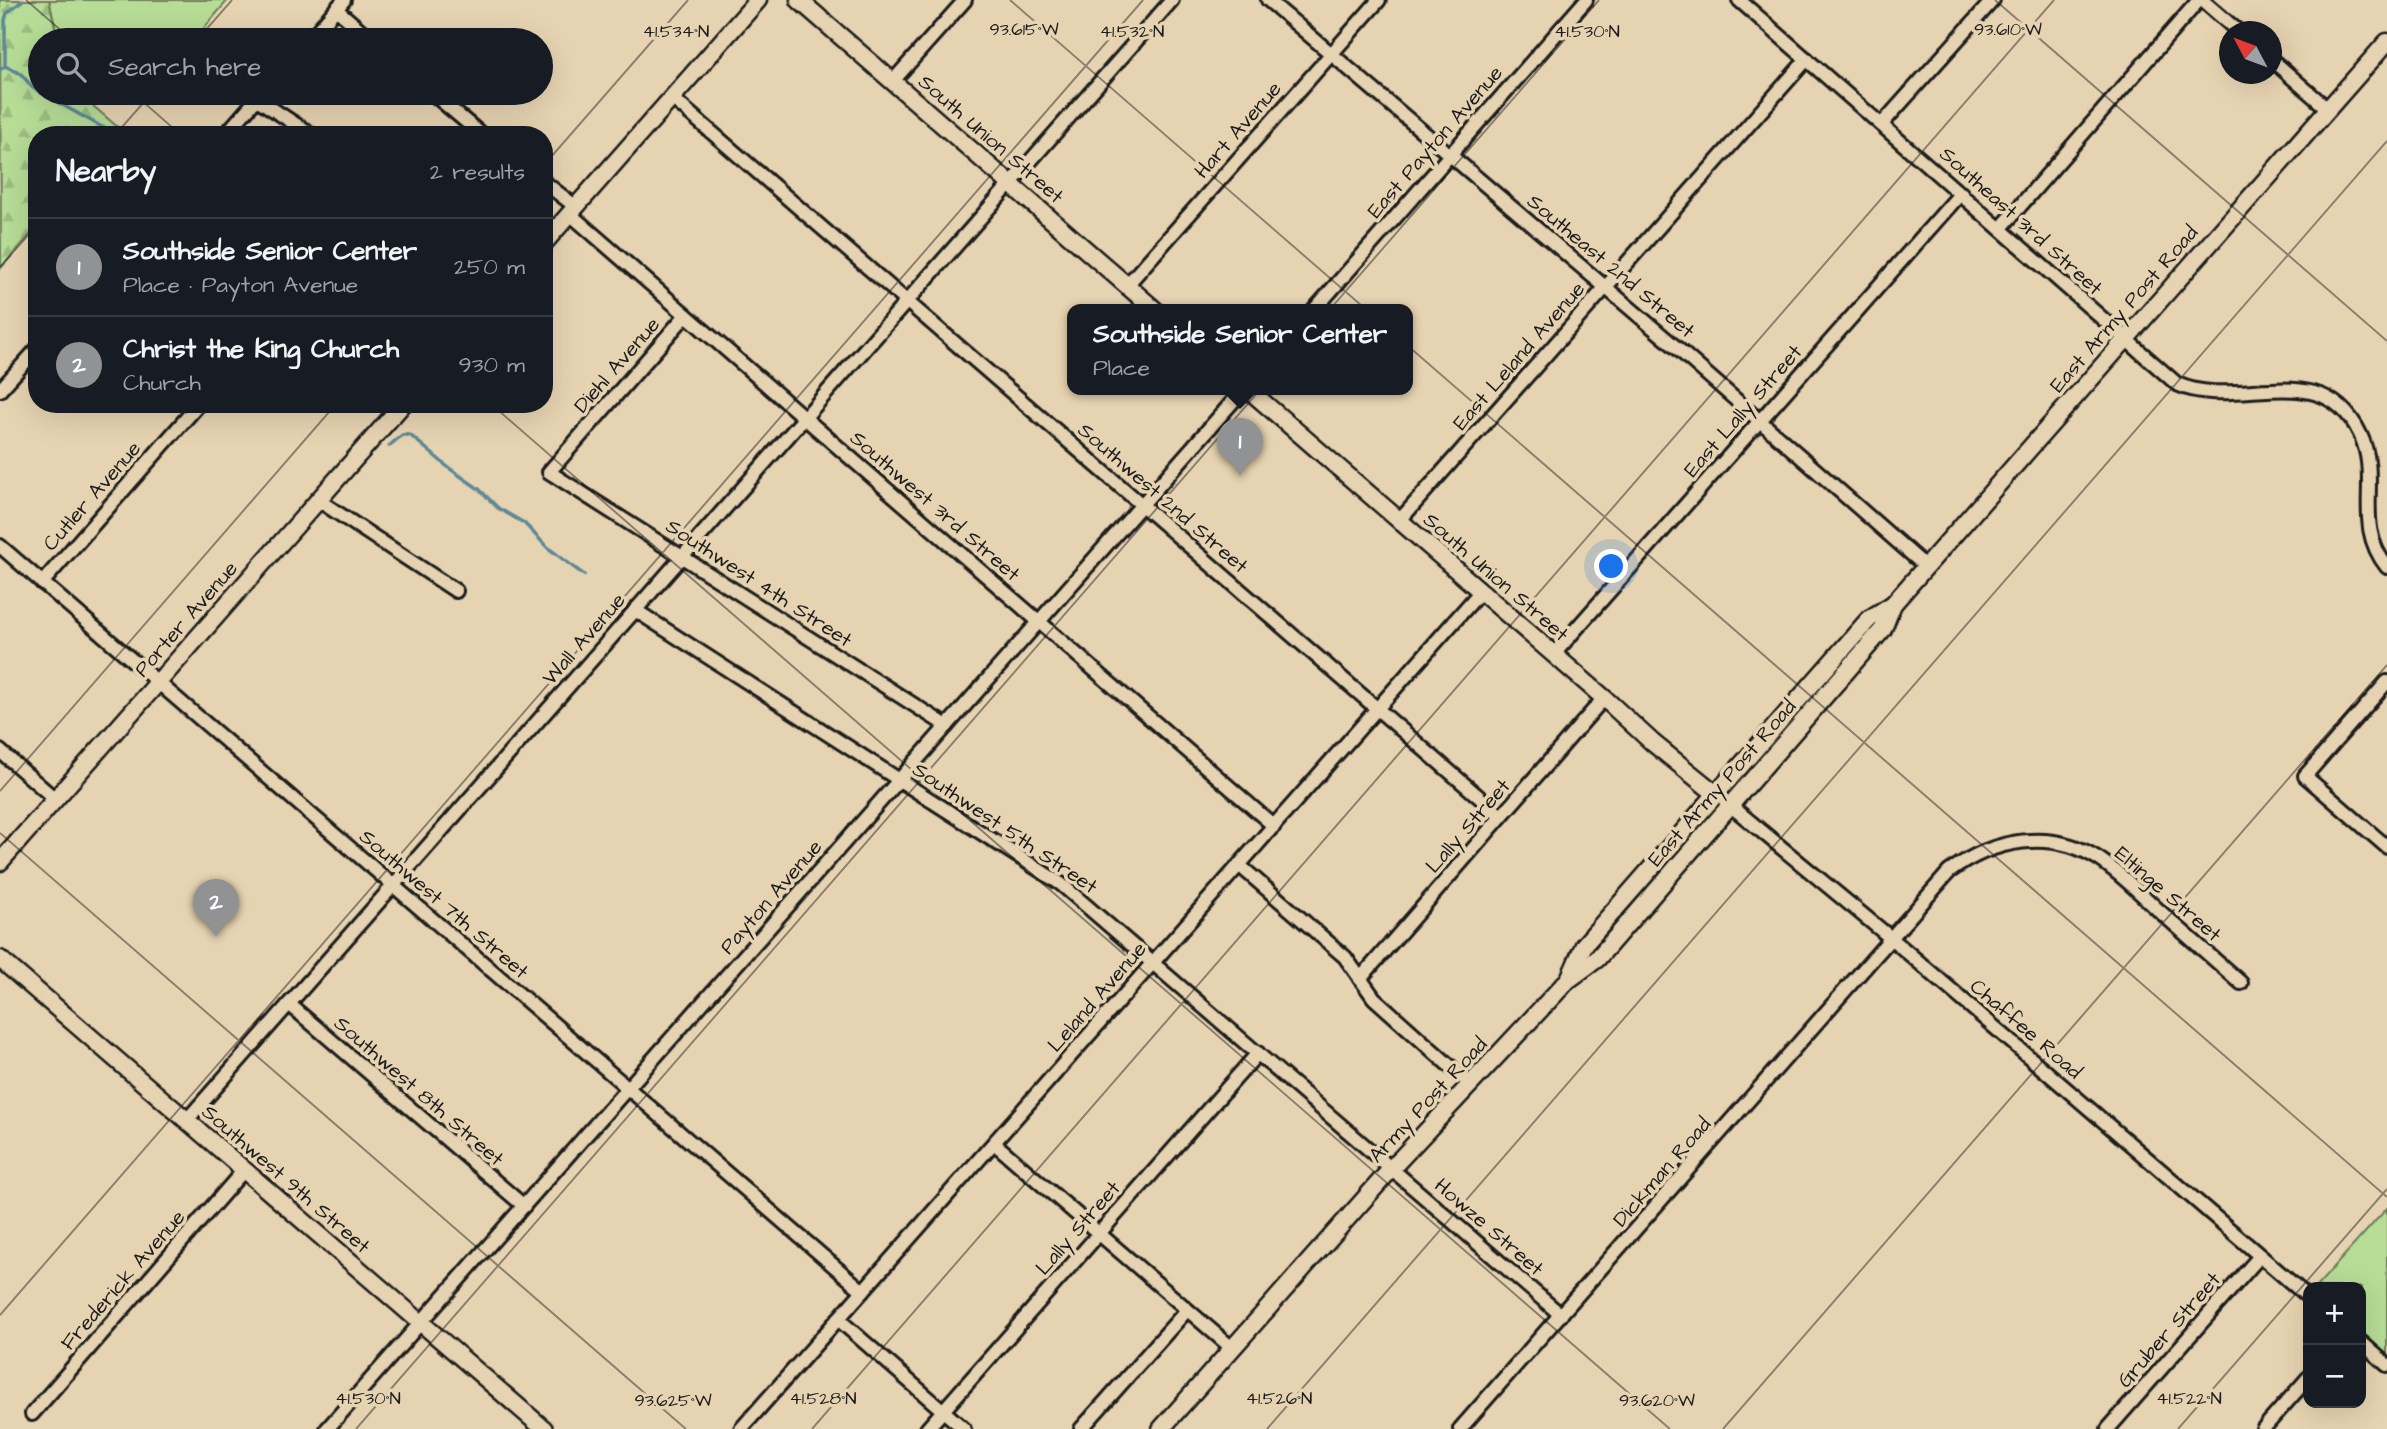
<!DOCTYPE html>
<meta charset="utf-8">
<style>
body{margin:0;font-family:"Architects Daughter",sans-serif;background:#20242c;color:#f1f3f6}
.controls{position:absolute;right:21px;bottom:21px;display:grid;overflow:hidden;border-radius:14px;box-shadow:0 7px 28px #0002}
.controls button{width:63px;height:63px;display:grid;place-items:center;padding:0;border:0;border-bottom:2px solid #363941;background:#171b24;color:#f1f3f6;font:35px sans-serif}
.compass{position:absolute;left:2219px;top:21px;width:63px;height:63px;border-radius:50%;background:#171b24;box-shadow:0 7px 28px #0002;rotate:311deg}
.you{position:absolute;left:1612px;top:567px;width:24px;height:24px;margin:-18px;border:5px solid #fff;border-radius:50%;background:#1a73e8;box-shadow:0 0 0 10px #1a73e833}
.badge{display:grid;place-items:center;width:46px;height:46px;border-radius:50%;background:#919294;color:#fff;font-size:23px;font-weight:700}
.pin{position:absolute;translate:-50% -58px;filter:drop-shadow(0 2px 4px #0008)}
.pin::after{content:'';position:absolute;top:37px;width:24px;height:21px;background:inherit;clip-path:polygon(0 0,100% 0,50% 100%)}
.popup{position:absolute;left:1067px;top:304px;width:346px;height:91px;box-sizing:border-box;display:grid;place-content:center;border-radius:14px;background:#171b24;filter:drop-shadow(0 2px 5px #0005);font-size:23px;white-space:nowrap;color:#9ea1a6}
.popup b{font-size:26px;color:#f1f3f6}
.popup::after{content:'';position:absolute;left:50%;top:100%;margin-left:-14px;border:14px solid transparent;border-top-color:#171b24}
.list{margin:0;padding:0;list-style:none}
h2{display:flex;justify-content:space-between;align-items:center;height:91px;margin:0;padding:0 28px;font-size:30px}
h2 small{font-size:23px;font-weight:400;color:#9ea1a6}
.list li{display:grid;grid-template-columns:46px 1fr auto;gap:21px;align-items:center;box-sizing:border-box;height:98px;padding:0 28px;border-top:2px solid #363941}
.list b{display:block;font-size:26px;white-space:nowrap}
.list p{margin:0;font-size:23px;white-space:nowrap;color:#9ea1a6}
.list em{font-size:23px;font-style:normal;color:#9ea1a6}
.icon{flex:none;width:38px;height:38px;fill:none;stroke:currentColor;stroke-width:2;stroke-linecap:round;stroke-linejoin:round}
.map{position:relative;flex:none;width:2387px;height:1429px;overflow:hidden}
.search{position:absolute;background:#171b24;box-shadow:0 7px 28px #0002;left:28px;top:28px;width:525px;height:77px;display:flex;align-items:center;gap:18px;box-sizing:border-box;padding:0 24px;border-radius:38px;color:#9ea1a6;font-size:26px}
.panel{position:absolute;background:#171b24;box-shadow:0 7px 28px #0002;left:28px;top:126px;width:525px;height:287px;border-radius:28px}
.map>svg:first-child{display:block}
</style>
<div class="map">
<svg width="2387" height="1429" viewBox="0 0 2387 1429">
<defs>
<pattern id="forest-firs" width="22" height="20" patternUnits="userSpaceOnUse" patternTransform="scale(1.75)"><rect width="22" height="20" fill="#b6dc96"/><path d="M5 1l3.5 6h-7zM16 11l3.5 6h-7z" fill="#9cbc81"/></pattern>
</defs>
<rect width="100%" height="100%" fill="#e6d3b1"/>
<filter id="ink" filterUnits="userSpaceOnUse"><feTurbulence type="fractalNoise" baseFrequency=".0143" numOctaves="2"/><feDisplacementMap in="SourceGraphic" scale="14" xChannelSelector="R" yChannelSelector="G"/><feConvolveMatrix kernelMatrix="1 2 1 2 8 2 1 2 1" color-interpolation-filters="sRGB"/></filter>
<g filter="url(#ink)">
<g fill="#b6dc96" stroke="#697c59" stroke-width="2">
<path d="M49,0H228L194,40H58Z"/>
<path d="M2387,1208V1355L2368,1338L2361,1336V1287H2316Z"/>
</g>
<path fill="url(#forest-firs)" stroke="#697c59" stroke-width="2" d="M0,0H49L58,40H40V93H78L127,135H37V227L1,268Z"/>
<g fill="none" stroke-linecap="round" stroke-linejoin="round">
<g stroke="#5d8897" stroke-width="3.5">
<path d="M5,66L21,74L33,88L40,92"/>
<path d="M0,70L5,66V20L7,13L23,0"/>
<path d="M41,93L111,132L112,135"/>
<path d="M389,446L402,435H410L449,468L479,489L498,508L524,523L547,547L584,575"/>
</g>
<defs>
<g id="street">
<path d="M1268,0L1678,349L1925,566"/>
<path d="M1739,0L2177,384C2237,412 2322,354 2360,434C2382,479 2352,523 2387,567"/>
<path d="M2202,0L2239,32"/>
<path d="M336,9L372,40"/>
<path d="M309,40L344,0"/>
<path d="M2272,60L2329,110"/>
<path d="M893,81L965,0"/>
<path d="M432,93L482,135"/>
<path d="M672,98L1501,816"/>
<path d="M257,99L312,135"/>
<path d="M1882,124L1993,0"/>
<path d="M225,135L262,93"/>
<path d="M544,182L576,207"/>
<path d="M570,214L1274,826"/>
<path d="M2001,228L2199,0"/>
<path d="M1127,285L1379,0"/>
<path d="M1314,310L1586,0"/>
<path d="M686,315L549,472L947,726"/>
<path d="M0,390L37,349"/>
<path d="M318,500L456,591"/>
<path d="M1400,520L1807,59"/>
<path d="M0,546L863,1291"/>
<path d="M42,583L199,404"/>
<path d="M635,610L1061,884L1561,1315"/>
<path d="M1554,654L1961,193"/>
<path d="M2387,682L2305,776L2387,847"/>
<path d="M0,751L55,799"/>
<path d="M1725,801L1892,939L2308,1297"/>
<path d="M1239,865L1345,957L1374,998L1471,1085"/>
<path d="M1360,979L1604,698"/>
<path d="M289,1004L524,1206"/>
<path d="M186,1121L1172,0"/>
<path d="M994,1143L1233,1349"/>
<path d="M838,1319L964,1429"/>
<path d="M2361,1342L2387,1365"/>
<path d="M32,1414L244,1170"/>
<path d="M327,1429L1243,390"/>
<path d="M741,1429L1481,591"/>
<path d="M927,1429L1258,1053"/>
<path d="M1081,1429L1187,1310"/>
<path d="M1460,1429L1949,872C1993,839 2051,828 2099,859C2120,873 2138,891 2156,908C2184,933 2213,958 2241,983"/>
<path d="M2108,1429L2260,1256"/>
<path d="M2263,1429L2308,1378"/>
</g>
<g id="secondary">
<path d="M799,0L1155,310"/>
<path d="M544,243L758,0"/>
<path d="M1249,390L1604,698L1653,743L1716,794"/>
<path d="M0,862L403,404"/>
<path d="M0,959L544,1429"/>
<path d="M1571,978L1597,959L1883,629L1893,604"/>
<path d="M1161,1429L1391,1169L1569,979L1584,945L1869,619L1893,604L2387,42"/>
</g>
</defs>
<use href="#street" stroke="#1c1c1c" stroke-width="18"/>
<use href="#secondary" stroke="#1c1c1c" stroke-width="21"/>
<use href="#street" stroke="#e6d3b1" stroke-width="12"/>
<use href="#secondary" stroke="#e6d3b1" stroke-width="16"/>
</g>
</g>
<path fill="none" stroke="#1c1c1c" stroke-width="2" stroke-opacity="0.45" d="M26,0L72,40M1010,0L2387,1197M1995,0L2387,341M197,40L232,0M133,93L181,135M115,135L152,93M544,165L688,0M0,267L37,225M491,404L1670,1429M0,791L336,404M0,833L686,1429M0,1315L1143,0M356,1429L1599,0M812,1429L2054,0M1267,1429L2387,141M1723,1429L2387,665M2178,1429L2387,1189"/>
<g text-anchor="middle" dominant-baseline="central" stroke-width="7" stroke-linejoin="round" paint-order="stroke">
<g font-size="21" fill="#1c1c1c" stroke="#e6d3b1">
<text transform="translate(1238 130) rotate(-49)">Hart Avenue</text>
<text transform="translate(991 139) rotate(41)">South Union Street</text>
<text transform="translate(1435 142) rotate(-49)">East Payton Avenue</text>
<text transform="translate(2021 221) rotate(42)">Southeast 3rd Street</text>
<text transform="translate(1611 266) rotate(40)">Southeast 2nd Street</text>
<text transform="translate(2124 309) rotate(-49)">East Army Post Road</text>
<text transform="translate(1519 356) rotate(-49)">East Leland Avenue</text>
<text transform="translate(617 365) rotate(-49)">Diehl Avenue</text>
<text transform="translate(1743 411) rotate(-49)">East Lally Street</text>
<text transform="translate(92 496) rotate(-49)">Cutler Avenue</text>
<text transform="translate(1163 498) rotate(41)">Southwest 2nd Street</text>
<text transform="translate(935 506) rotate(41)">Southwest 3rd Street</text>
<text transform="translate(1496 577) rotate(41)">South Union Street</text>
<text transform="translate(759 583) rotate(33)">Southwest 4th Street</text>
<text transform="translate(186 619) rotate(-49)">Porter Avenue</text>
<text transform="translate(584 639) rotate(-49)">Wall Avenue</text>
<text transform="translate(1722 783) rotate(-49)">East Army Post Road</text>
<text transform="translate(1468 826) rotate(-49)">Lally Street</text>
<text transform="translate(1005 828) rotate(34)">Southwest 5th Street</text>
<text transform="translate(2168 894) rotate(41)">Eltinge Street</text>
<text transform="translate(771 897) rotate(-49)">Payton Avenue</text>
<text transform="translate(444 904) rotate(41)">Southwest 7th Street</text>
<text transform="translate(1097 997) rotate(-49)">Leland Avenue</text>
<text transform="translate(2026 1029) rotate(41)">Chaffee Road</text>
<text transform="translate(419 1091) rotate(41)">Southwest 8th Street</text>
<text transform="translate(1428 1100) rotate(-47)">Army Post Road</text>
<text transform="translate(1662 1172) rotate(-49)">Dickman Road</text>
<text transform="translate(286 1179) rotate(41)">Southwest 9th Street</text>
<text transform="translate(1489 1227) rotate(41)">Howze Street</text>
<text transform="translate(1078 1228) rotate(-49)">Lally Street</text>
<text transform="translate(123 1280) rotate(-49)">Frederick Avenue</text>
<text transform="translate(2169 1330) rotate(-49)">Gruber Street</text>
</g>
</g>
<g font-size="18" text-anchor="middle" fill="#1c1c1c" stroke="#e6d3b1" stroke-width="7" stroke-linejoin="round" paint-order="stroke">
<text x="2008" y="35">93.610°W</text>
<text x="1024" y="35">93.615°W</text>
<text x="676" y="37">41.534°N</text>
<text x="1132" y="37">41.532°N</text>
<text x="1587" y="37">41.530°N</text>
<text x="368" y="1404">41.530°N</text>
<text x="823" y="1404">41.528°N</text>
<text x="1279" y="1404">41.526°N</text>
<text x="2189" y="1404">41.522°N</text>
<text x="673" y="1406">93.625°W</text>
<text x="1657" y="1406">93.620°W</text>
</g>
</svg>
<div class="controls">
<button>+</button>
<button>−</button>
</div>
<svg class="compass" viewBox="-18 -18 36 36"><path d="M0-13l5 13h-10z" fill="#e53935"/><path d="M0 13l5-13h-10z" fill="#9ea1a6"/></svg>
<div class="you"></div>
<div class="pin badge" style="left:1240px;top:476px">1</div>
<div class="popup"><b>Southside Senior Center</b>Place</div>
<div class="pin badge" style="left:216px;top:937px">2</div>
<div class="search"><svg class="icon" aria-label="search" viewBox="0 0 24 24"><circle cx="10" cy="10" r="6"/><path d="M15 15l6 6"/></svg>Search here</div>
<section class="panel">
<h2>Nearby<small>2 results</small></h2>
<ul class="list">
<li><span class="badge">1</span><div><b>Southside Senior Center</b><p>Place · Payton Avenue</p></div><em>250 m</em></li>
<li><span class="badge">2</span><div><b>Christ the King Church</b><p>Church</p></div><em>930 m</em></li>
</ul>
</section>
</div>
